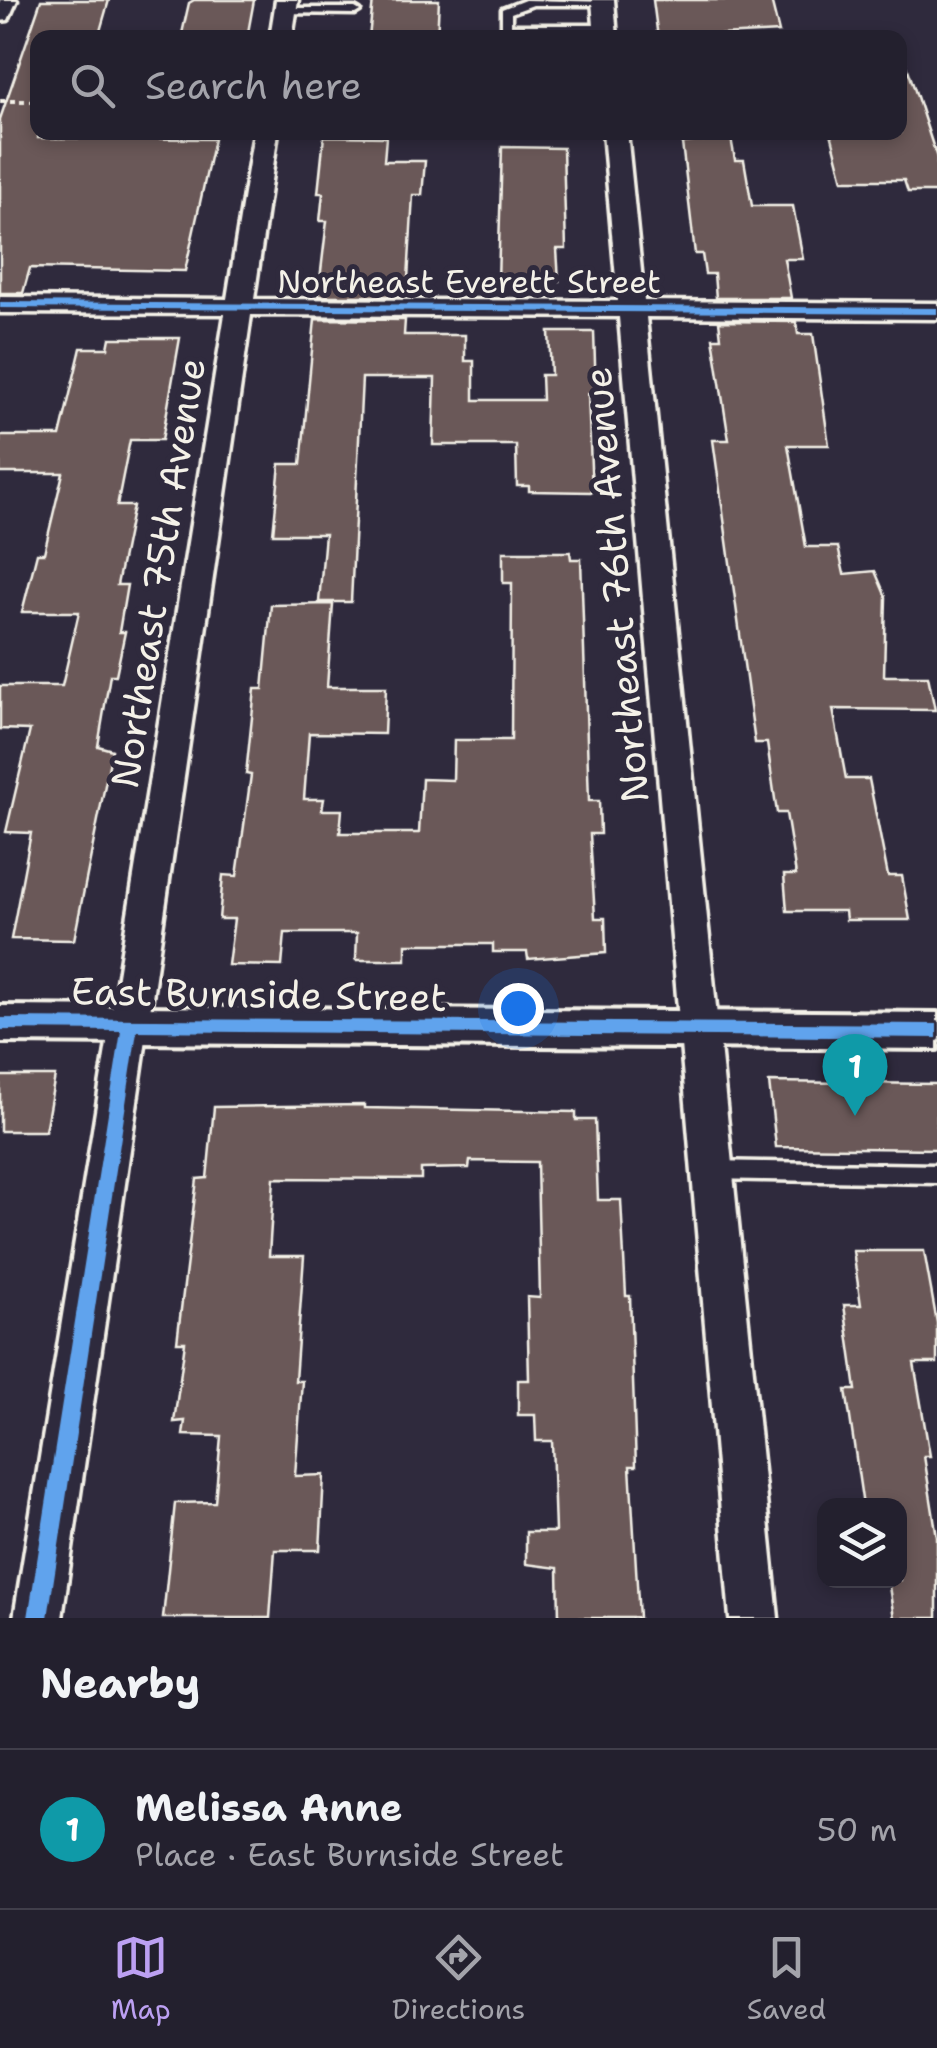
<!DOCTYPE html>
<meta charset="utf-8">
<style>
body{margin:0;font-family:"Shantell Sans",sans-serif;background:#2b2836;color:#f1f3f6}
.controls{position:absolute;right:30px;bottom:30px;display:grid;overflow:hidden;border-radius:20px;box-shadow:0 5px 15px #0003}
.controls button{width:90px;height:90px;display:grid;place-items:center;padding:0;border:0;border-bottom:2px solid #403e4a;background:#23202e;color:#f1f3f6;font:50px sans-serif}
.you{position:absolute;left:518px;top:1008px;width:35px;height:35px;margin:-25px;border:8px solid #fff;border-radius:50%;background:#1a73e8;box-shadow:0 0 0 15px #1a73e833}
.badge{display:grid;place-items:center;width:65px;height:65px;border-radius:50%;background:#bca0f2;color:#fff;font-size:32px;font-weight:700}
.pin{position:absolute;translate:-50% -82px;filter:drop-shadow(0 2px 5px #0008)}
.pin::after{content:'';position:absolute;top:52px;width:35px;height:30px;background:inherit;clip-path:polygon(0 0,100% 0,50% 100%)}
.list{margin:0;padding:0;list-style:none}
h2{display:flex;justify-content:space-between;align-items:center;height:130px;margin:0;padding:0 40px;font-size:42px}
h2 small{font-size:32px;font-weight:400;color:#a3a3aa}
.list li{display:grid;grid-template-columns:65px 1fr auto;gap:30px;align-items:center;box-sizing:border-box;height:160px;padding:0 40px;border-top:2px solid #403e4a}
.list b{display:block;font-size:38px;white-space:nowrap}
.list p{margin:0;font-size:32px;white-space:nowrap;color:#a3a3aa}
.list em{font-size:32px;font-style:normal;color:#a3a3aa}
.icon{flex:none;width:55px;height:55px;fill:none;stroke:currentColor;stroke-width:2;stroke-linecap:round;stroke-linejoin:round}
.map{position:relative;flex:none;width:937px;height:1618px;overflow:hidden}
.search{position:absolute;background:#23202e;box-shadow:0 5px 15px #0003;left:30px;right:30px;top:30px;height:110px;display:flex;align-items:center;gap:25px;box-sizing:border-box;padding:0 35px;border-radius:20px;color:#a3a3aa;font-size:38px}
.sheet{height:290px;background:#23202e}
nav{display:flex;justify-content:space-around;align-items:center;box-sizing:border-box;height:140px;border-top:2px solid #403e4a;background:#23202e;font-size:28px;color:#a3a3aa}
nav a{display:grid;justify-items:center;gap:5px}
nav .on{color:#bca0f2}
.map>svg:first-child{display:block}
</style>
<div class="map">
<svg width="937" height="1618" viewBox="0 0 937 1618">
<rect width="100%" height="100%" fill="#2f2a3d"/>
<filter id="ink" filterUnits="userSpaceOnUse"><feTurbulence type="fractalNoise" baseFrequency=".01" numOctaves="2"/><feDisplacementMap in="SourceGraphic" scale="20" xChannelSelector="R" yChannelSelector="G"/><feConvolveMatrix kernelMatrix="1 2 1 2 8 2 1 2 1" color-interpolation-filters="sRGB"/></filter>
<g filter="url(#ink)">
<g fill="#6b5958" stroke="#f4f1e8" stroke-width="2.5">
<path d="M41,0H109L98,38H38V138L214,139L185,271L30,268L23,293H0V119Z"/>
<path d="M194,0H254L247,38H181L189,3Z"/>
<path d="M373,0H439L437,38H369Z"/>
<path d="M653,0H771L779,32L658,38Z"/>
<path d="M906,63L937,158V192H908L904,180H843L831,133H900V64Z"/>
<path d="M324,136L386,137L384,161H425L422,195H413L407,296H318L327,221H320L323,193H318Z"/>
<path d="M731,138L735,160H744L752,206H793L803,259H784L791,298H716L714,274H705L702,254H695L682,143Z"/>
<path d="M502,147L563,148L566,249H557L559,281H498Z"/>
<path d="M315,319L405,320L404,335H465V361H474V400H542L541,375H551L549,332H594L596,394H588L592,492L529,491V486H517L516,445H433L435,378H362L351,602H319L325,534H273L280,464H301Z"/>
<path d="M719,321L796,322L798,334H813L829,445H788L806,547H838L844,574L875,571L886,597L884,676H928L935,710L833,709L846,779H869L888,876H902L910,920H846L845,911H787L784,875H796L786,813H777L767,743H755L713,440H729L713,338H721Z"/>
<path d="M110,338H180L162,440H130L117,506H133L117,585H127L119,632H125L116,675H110L98,746L112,750L74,940L11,939L31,833L6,832L30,730L0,729V686H62L79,612H22L37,553H44L63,473H0V436H60L81,348H108Z"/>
<path d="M503,552H570L571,559H581L589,801H599L600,834H590L595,918H605L606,953L528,959L527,952H493V944H406V960H356L357,933H285L282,966L228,965L234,919H219L223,875L237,876L251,775L246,774L255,689H263L271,605L333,604L327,687H386L384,734L309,733L304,799H324L322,810H342L340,833H419L422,779L453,780L454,740H511L512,583H503Z"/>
<path d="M0,1076H55L45,1131H0Z"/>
<path d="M769,1082L937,1084V1149L776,1147Z"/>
<path d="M364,1105V1108L576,1112V1120H595L598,1200H621L626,1296H630L636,1466H630L639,1618H559L558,1568L526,1564V1532H555L552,1441H536L535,1415H518V1380H529L527,1297L540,1298L537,1162L470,1161L469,1168L421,1169V1179L274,1178L269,1256H304L295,1381H302L295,1476L324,1475L320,1550H275L270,1618H163L175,1503L215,1502L221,1436L183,1435L185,1421L174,1422L185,1342H177L197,1179L207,1178L214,1107Z"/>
<path d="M853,1251H924L937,1323V1363H914L930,1456H924L937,1537V1618H894L888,1580H900V1506H863L846,1390H856L844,1305H861Z"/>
</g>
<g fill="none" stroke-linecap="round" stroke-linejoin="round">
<defs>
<g id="service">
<path d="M525,0L608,2L603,5H533L511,13V25H605L610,28L605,31L502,30V9Z"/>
<path d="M285,8H355L360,11L355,14L281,13L280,11Z"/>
<path d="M711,1161L937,1165V1183L711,1179L704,1176L701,1170L704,1164Z"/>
</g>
<g id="minor">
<path d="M0,0H17L8,20L0,21Z"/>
<path d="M276,0H298L292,38H270Z"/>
<path d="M592,0H614L617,38H595Z"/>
<path d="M254,132H278L254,299L618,301L603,132H627L644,301L937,303V319L646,317L778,1618H730L619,317L251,315L62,1618H14L225,314L0,313V297L227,299Z"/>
</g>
<path id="tertiary" d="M0,1006L937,1013V1049L0,1042Z"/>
</defs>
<use href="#service" stroke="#f4f1e8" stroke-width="7"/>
<use href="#minor" stroke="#f4f1e8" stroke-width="7"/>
<use href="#tertiary" stroke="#f4f1e8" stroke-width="8"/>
<path stroke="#f4f1e8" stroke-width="4" stroke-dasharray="5 5" stroke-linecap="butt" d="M0,101H38"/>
<use href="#service" fill="#2f2a3d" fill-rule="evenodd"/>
<use href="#minor" fill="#2f2a3d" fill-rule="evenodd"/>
<use href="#tertiary" fill="#2f2a3d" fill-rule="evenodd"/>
<defs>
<g id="cycleway">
<path d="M0,302L937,308V314L0,308Z"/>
<path d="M0,1018L937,1024V1038L137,1031L48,1618H28L121,1031L0,1030Z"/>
</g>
</defs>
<use href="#cycleway" stroke="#2f2a3d" stroke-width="6"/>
<use href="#cycleway" fill="#60a3ed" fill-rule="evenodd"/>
</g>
</g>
<g text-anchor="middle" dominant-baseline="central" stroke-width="10" stroke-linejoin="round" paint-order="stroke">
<g font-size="32" fill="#f4f1e8" stroke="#2f2a3d">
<text x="469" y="281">Northeast Everett Street</text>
</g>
<g font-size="38" fill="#f4f1e8" stroke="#2f2a3d">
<text transform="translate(158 573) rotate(-81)">Northeast 75th Avenue</text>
<text transform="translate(616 585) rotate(-95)">Northeast 76th Avenue</text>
<text transform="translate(259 994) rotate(1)">East Burnside Street</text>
</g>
</g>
</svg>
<div class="controls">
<button><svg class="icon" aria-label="layers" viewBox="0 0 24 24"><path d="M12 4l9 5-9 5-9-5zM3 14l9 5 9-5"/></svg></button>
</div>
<div class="you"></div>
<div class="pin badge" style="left:855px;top:1116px;background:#0f9aa8">1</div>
<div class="search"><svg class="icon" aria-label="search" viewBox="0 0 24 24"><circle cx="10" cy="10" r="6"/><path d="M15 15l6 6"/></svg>Search here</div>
</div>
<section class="sheet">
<h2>Nearby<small></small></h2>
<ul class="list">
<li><span class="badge" style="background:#0f9aa8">1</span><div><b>Melissa Anne</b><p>Place · East Burnside Street</p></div><em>50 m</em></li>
</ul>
</section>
<nav>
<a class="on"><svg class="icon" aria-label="map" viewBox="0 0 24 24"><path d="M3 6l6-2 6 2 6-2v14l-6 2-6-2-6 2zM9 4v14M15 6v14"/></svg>Map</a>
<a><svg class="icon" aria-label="directions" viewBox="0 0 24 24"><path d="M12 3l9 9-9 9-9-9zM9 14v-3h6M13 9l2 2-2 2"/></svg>Directions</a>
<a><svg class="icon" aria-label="saved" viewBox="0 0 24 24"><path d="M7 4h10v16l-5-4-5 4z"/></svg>Saved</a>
</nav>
